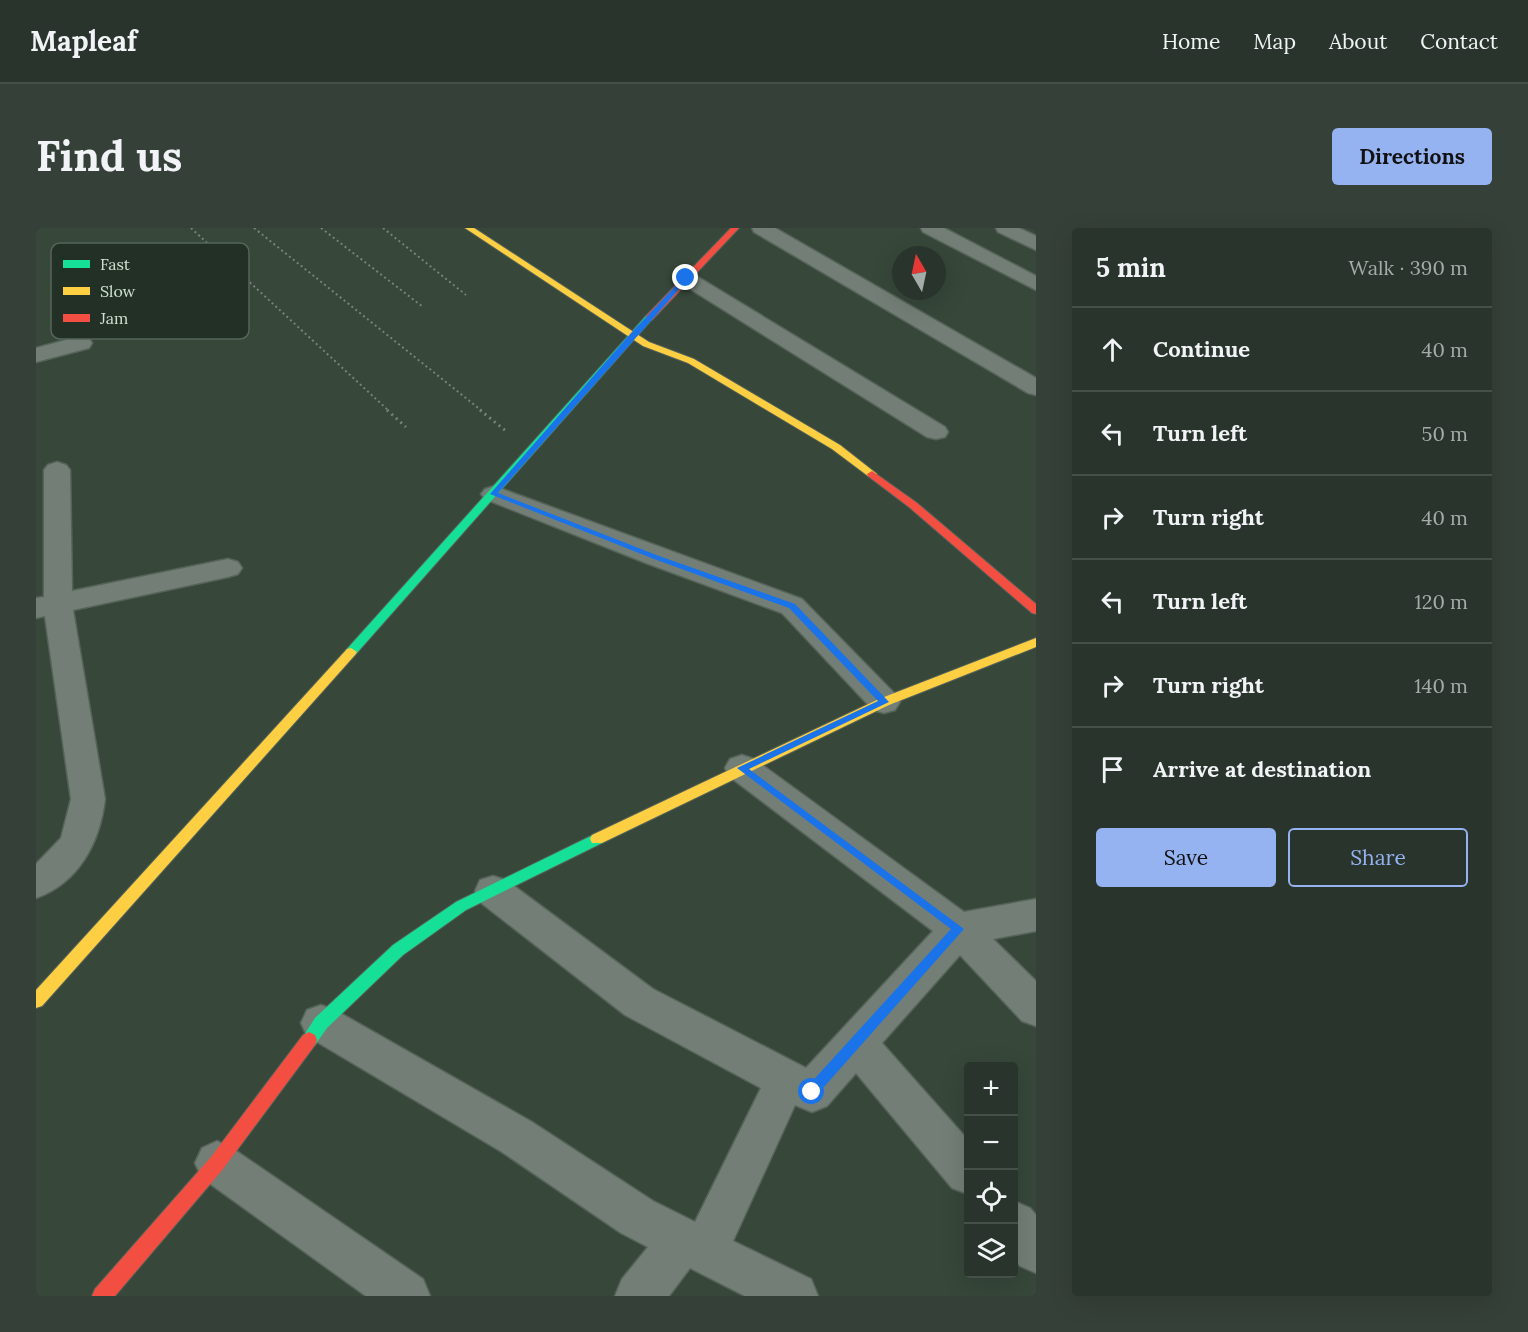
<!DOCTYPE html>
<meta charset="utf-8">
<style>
body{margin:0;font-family:Lora,serif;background:#354038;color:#f1f3f6}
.controls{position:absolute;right:18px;bottom:18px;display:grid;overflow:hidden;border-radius:6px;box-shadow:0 6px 24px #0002}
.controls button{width:54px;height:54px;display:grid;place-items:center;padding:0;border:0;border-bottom:2px solid #455048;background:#29352c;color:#f1f3f6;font:30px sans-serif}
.compass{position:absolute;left:856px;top:18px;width:54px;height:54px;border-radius:50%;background:#29352c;box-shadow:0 6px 24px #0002;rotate:351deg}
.stop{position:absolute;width:18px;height:18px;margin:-14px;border:4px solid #1a73e8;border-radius:50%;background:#fff}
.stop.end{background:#1a73e8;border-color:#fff;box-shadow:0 2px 6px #0008}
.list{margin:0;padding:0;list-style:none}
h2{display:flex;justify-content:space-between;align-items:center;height:78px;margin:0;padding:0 24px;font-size:26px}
h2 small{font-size:20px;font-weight:400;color:#a5aba9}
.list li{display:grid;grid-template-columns:39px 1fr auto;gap:18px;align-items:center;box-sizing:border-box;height:84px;padding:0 24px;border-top:2px solid #455048}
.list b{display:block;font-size:22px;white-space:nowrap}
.list em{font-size:20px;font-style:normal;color:#a5aba9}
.actions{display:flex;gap:12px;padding:18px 24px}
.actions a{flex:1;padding:14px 0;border:2px solid #95b2f1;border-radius:6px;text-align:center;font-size:21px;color:#95b2f1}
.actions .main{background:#95b2f1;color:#111}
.icon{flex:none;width:33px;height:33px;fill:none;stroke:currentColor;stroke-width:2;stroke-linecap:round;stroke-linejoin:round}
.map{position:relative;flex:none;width:1000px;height:1068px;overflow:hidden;border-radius:6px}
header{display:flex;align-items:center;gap:36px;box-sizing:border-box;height:84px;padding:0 30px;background:#29352c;border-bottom:2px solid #455048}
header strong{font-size:28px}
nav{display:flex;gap:33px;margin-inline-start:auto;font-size:21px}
.intro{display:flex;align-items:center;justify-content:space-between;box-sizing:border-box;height:144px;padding:0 36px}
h1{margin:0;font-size:42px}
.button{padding:15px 27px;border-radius:6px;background:#95b2f1;color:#111;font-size:21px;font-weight:700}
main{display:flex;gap:36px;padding:0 36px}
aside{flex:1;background:#29352c;border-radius:6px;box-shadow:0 6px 24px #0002}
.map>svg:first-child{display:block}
</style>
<header>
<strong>Mapleaf</strong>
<nav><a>Home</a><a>Map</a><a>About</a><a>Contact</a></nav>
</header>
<div class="intro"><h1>Find us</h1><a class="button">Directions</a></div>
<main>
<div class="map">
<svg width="1000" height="1068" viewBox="0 0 1000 1068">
<rect width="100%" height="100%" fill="#37473a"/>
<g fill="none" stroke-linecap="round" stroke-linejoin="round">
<defs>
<g id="street">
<path d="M716,0H739L1000,150V167L992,165L718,4Z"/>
<path d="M885,0H908L1000,48V62L887,4Z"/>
<path d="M960,0H983L1000,8V22L962,4Z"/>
<path d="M650,44L657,46L909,199L912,204L909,209L900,211L891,209L643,54L640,50L643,46Z"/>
<path d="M45,108L53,110L56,115L53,120L0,134V120Z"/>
<path d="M21,234L30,237L34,242L36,363L192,331L202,334L206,340L202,346L192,349L37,382L69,571C64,614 43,655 0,670V636L25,610L35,571L9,388L0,390V370L8,369V242L12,237Z"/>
<path d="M458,258L766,371L859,466L864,474L859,482L848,485L837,482L746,385L610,335L449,271L445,266L449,261Z"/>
<path d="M706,527L718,531L928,684L1000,671V703L957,711L1000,753V798L986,793L924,727L846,815L932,912V966L916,960L820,845L791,878L776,884L759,877L697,1013L775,1051L782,1068H709L654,1040L633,1068H579L586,1051L612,1019L585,1005L466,924L271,808L265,795L271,782L285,777L299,782L496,894L617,973L659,994L725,860L589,787L444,674L439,663L444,652L457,648L470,652L617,761L770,840L897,703L694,549L689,540L694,531Z"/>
<path d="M181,913L196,920L387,1051L394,1068H330L166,950L159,935L166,920Z"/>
<path d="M978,973L994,980L1000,987V1045L984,1038L978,1031Z"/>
</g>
<g id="fast">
<path d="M610,88L617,90L319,427H311L309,424L311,421Z"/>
<path d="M561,605L566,607L568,611L566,615L430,682L367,727L291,800L279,817L273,820L267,817L265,812L279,790L357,717L420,674Z"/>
</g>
<g id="slow">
<path d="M429,0H438L613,114L658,131L804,217L841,246L836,249L832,248L796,221L652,135L607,118Z"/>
<path d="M1000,410V419L853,477L566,615H556L554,611L556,607L843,471Z"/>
<path d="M315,420L321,424L319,427L6,778L0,780V762L311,421Z"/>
</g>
<g id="jam">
<path d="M695,0H703L616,92H610V88Z"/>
<path d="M836,243L881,275L1000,376V386L996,385L873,279L832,248L831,246Z"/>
<path d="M273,804L279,807L281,812L279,817L187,941L79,1068H56L59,1061L175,929L267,807Z"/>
</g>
</defs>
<use href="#street" stroke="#556358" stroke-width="3"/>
<use href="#fast" stroke="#556358" stroke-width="2"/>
<use href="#slow" stroke="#556358" stroke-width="2"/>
<use href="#jam" stroke="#556358" stroke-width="2"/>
<g stroke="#78827a" stroke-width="2" stroke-dasharray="2 3" stroke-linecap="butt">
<path d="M155,0L353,183"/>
<path d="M218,0L446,183"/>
<path d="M285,0L387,79"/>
<path d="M347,0L430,67"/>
</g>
<g stroke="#78827a" stroke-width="3" stroke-dasharray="2 4" stroke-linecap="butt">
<path d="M351,182L370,199"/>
<path d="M444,182L470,203"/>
</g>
<use href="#street" fill="#737f76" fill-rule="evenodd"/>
<use href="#fast" fill="#16e098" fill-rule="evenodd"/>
<use href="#slow" fill="#ffcf43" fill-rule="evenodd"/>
<use href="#jam" fill="#f24e42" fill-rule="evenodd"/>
</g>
<path fill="#1a73e8" d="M648,49L653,50L462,265L623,328L759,376L853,474L713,541L928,701L780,868L776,869L771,868L769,864L771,859L915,701L701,540L842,473L753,380L618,331L454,266L595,105Z"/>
<rect x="15" y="15" width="198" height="96" rx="9" fill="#223025" stroke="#566559" stroke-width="1.5"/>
<rect x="27" y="32" width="27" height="8" fill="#16e098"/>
<rect x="27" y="59" width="27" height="8" fill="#ffcf43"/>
<rect x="27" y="86" width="27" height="8" fill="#f24e42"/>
<g font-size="16" fill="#cfe0d1">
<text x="64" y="42">Fast</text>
<text x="64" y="69">Slow</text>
<text x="64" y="96">Jam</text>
</g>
</svg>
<div class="controls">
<button>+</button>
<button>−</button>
<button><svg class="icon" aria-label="locate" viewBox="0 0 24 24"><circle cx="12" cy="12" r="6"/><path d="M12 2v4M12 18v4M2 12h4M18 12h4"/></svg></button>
<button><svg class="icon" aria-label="layers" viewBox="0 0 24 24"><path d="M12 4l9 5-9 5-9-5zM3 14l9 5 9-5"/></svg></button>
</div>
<svg class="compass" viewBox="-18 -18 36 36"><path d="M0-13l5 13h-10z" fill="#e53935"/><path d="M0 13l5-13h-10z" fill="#a5aba9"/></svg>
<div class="stop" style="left:776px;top:864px"></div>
<div class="stop end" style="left:650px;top:50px"></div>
</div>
<aside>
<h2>5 min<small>Walk · 390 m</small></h2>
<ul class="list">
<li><svg class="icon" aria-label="ahead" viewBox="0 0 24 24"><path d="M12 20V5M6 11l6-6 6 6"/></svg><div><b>Continue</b></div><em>40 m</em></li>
<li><svg class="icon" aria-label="left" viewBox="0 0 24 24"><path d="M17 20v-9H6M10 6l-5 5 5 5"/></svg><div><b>Turn left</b></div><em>50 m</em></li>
<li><svg class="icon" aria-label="right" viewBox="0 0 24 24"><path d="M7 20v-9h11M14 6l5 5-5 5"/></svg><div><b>Turn right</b></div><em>40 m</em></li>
<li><svg class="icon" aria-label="left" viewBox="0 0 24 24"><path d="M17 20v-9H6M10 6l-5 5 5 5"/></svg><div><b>Turn left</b></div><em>120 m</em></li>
<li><svg class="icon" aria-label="right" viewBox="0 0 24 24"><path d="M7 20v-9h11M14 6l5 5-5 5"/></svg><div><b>Turn right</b></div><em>140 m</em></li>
<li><svg class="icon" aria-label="arrive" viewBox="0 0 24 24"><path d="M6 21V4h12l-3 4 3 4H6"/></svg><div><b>Arrive at destination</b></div></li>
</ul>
<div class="actions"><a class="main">Save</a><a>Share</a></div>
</aside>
</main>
